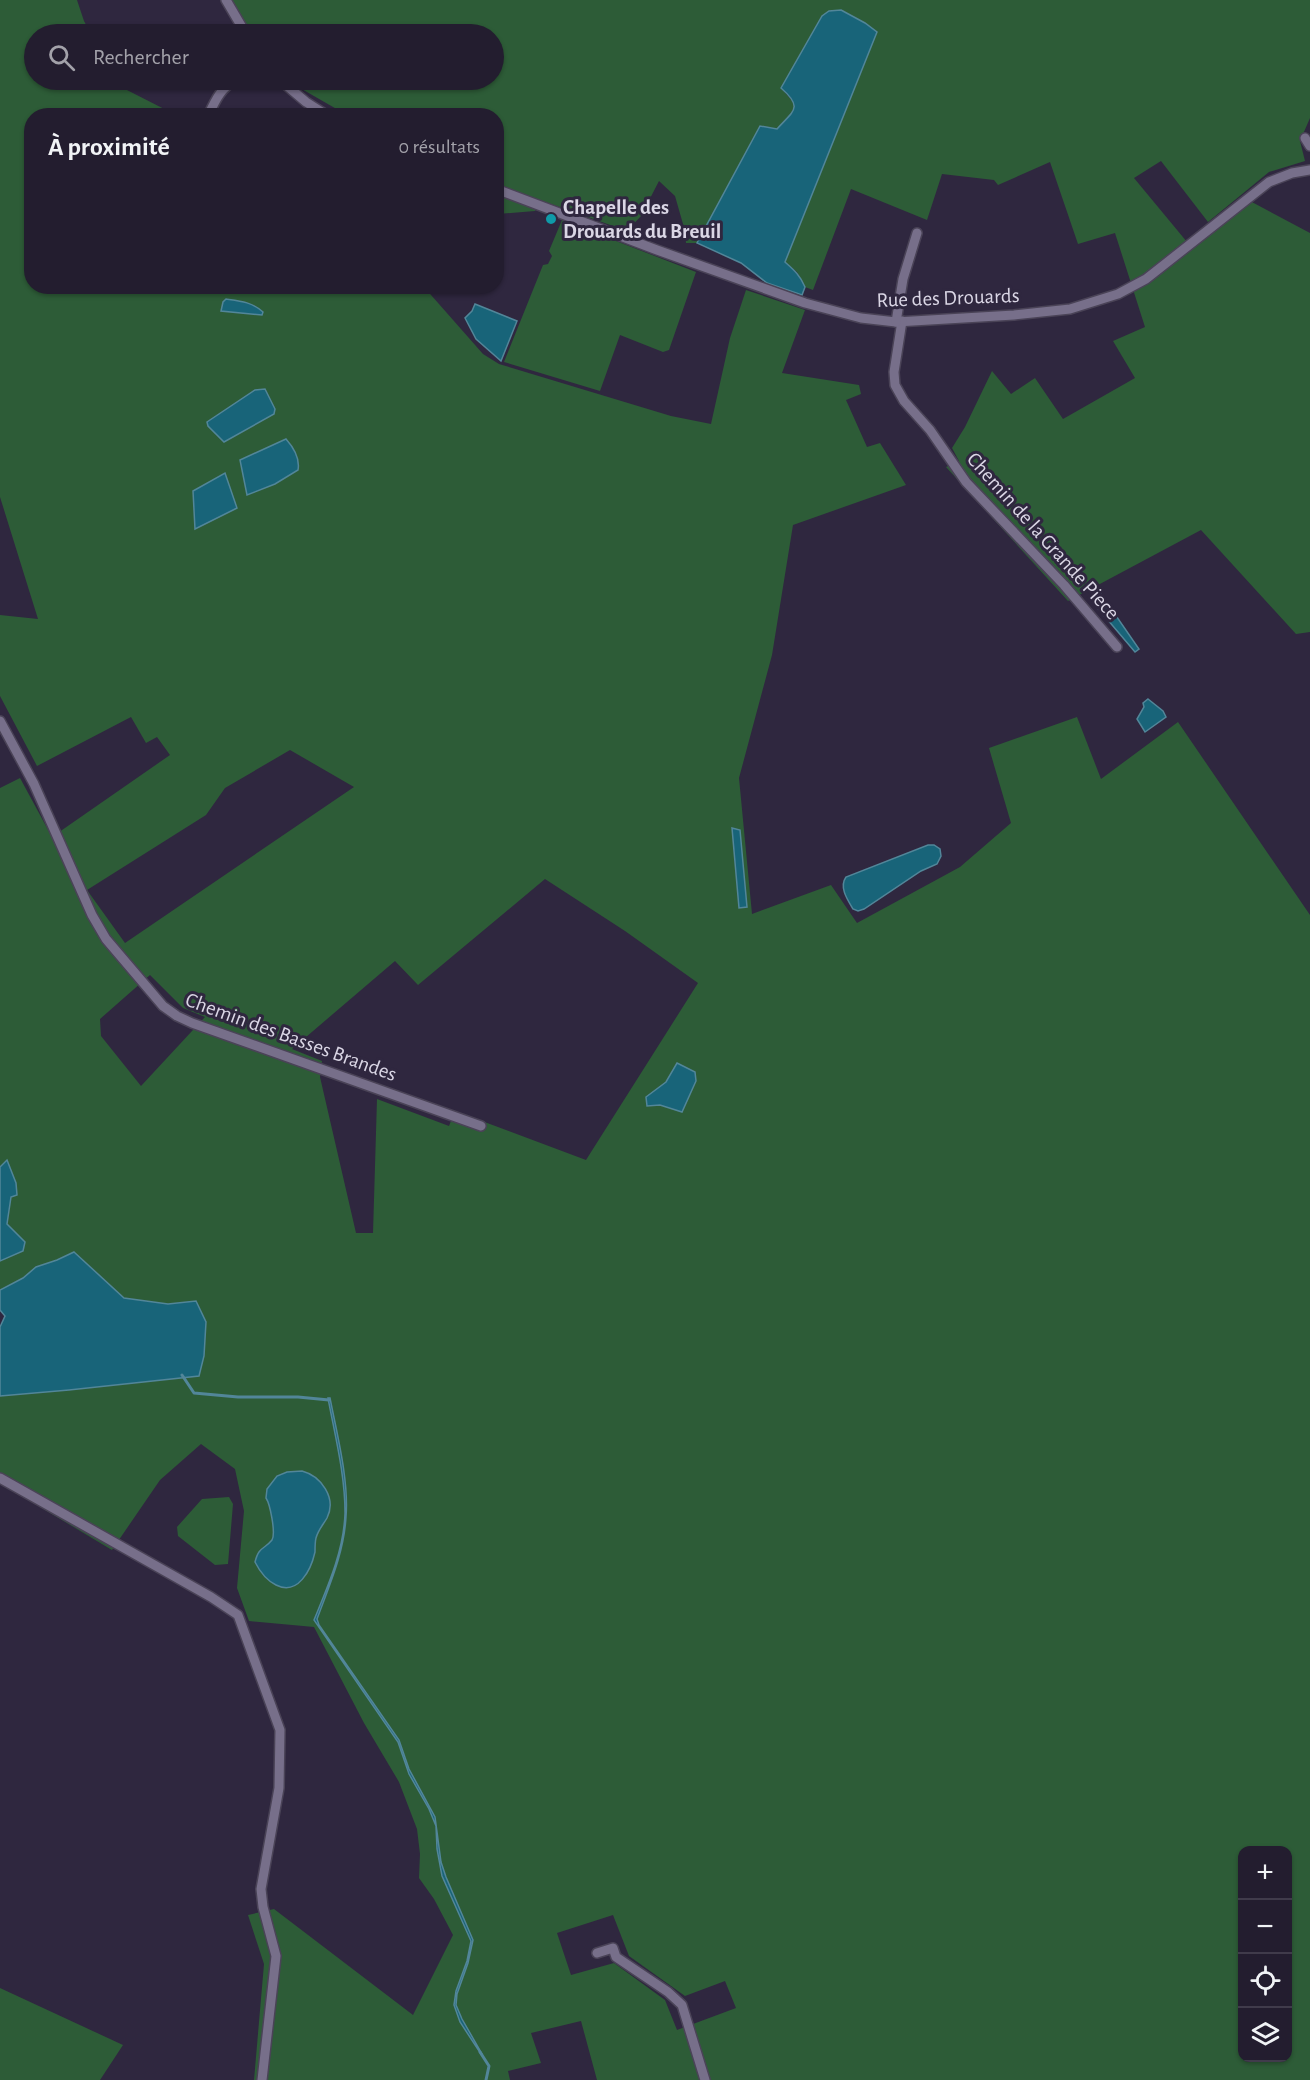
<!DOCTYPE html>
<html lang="fr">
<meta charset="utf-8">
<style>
body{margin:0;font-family:"Alegreya Sans",sans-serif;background:#2f2a3b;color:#f1f3f6}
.controls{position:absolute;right:18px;bottom:18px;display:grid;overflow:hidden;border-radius:12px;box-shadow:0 2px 4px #0004}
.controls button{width:54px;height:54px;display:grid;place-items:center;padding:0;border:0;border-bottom:2px solid #403b4b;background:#231d2f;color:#f1f3f6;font:30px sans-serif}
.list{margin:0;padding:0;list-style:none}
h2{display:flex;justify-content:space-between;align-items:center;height:78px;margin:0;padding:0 24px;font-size:26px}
h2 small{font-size:20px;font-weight:400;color:#a3a2aa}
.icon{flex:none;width:33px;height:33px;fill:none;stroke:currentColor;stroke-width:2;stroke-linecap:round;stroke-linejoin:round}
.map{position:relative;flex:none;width:1310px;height:2080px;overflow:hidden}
.search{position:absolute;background:#231d2f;box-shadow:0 2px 4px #0004;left:24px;top:24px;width:480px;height:66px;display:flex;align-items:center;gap:15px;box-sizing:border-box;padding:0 21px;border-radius:33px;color:#a3a2aa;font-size:22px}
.panel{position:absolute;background:#231d2f;box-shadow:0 2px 4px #0004;left:24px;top:108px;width:480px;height:186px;border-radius:24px}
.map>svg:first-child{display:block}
</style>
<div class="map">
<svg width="1310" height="2080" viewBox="0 0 1310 2080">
<rect width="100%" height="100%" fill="#2f273f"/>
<g fill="#2d5c37" fill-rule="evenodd">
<path d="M0,0H77L84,21L91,34H34V80H117L121,87L176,115L32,116V286L424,287L483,354L499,364L671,416L711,424L730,338L746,290L805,310L782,373L859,385L861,394L846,400L867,447L880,443L906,485L793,525L772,655L739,778L752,914L831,885L857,923L960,867L1011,823L989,748L1077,717L1101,779L1178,722L1310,915V2080H597L581,2021L531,2033L541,2063L508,2071L510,2080H254L264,1964L248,1915L274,1909L413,2015L453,1935L434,1899L419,1878L420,1854L417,1829L399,1782L364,1723L314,1627L249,1621L237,1588L244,1511L235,1469L201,1444L160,1480L112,1550L0,1483V1396L69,1390L199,1376L196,1301L168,1304L124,1298L74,1252L57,1260L36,1267L23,1278L0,1290V1261L23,1251L7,1224L11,1197L6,1161L0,1167V788L20,778L52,837L170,755L157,737L146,743L131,717L37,766L0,696V615L38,619L0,497ZM290,750L354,787L125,943L87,890L206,815L225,788ZM545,879L625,931L698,983L586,1160L455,1111L449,1126L377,1099L373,1233H356L320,1077L322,1061L292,1049L395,961L418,985ZM150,975L183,1008L205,1017L141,1086L101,1036L100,1019ZM1242,1850H1288V2058H1242ZM613,1915L629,1956L685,1996L725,1981L736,2008L677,2030L665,2000L614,1963L571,1975L557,1933Z"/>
<path d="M229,0H1310V118L1300,141L1305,161L1269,172L1208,222L1161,161L1134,178L1192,248L1250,201L1310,233V632L1296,634L1201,530L1068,601L946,467L959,461L952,448L965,427L992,371L1011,394L1035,378L1063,419L1135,378L1113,341L1145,327L1115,233L1078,244L1050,162L998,185L994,180L942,174L927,220L851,189L813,290L805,287L797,272L785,262L877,32C859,21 843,4 822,16L781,88L795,104L794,110L777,129L760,126L697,243H686L685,231L675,196L659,181L641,216L627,231L540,200L535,211L497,214L496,116L347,115L293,84L289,80H494V34H252Z"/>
<path d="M562,220L696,272L669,350L663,352L620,335L600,391L504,362L543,265L548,264L552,256L549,251Z"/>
<path d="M229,1497L233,1504L228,1564L215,1565L178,1536L177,1527L202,1499Z"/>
<path d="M0,1988L123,2045L100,2080H0Z"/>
</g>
<g fill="#186479" stroke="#528699" stroke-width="1.5">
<path d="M841,10L865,23L877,32L785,262C794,270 800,275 805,287L802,295L767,283L741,263L697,243L760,126L777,129C793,111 804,108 781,88L822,16L829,11Z"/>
<path d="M226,299C240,301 252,302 263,312L262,315L221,311L223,302Z"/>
<path d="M475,304L517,321L501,361L476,339L465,318L472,311Z"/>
<path d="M265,389L275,409L274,414L224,442L208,426L207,422L255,390Z"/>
<path d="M286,439C294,448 300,459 298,470L275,484L247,495L240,460Z"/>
<path d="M225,473L237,508L195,529L193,491Z"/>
<path d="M1101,594L1139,649L1135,652L1090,599Z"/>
<path d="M1148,699L1163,711L1166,717L1145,732L1137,719L1144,707L1143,703Z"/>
<path d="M732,828L740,830L747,907L739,908Z"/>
<path d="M928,845H934L940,849L941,856L937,864L921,871L864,909L858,911L853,909C847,899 839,887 846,877Z"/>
<path d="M677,1063L695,1072L696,1081L682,1112L660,1105L647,1106L646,1097L666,1082Z"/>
<path d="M7,1160L16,1183L17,1195L11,1197L7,1224L25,1242L23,1251L0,1261V1167Z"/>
<path d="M74,1252L124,1298L168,1304L196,1301L206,1322L204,1356L199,1376L69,1390L0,1396V1327L5,1316L0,1310V1290L23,1278L36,1267L57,1260Z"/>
<path d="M328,1398H330C337,1434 349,1480 346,1517C344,1553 329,1586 317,1619L319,1625L399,1740L409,1769L435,1817L441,1862L446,1877L473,1940L468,1963L457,1994L456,2005L462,2019L482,2054H481L460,2022L454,2005L456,1991L467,1961L471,1941L442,1876L437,1849L436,1826L429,1809L409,1774L398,1742L314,1620C328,1586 344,1550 345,1513C345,1474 335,1436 328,1398Z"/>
<path d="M302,1471C321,1476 337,1498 327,1518C323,1525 318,1530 316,1538C315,1542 315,1547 315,1552C311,1570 298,1596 276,1585C266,1580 260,1572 255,1562C259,1546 264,1550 272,1540C276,1533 270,1504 266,1498L267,1489L277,1476L287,1472Z"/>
</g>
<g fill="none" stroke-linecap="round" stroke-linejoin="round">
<g stroke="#528699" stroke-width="3">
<path d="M182,1375L194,1393L238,1397H298L329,1400"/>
<path d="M480,2052L489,2066L486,2080"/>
</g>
<defs>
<g id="street">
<path d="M226,0L246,34"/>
<path d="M280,80L306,102L328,116"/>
<path d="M208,116C215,101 221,87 236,80"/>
<path d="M1305,138L1310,146"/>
<path d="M496,189L657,250L805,303L861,318L896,322L1014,315L1070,309L1118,294L1146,279L1269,182L1292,173L1310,170"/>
<path d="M902,321L894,372L895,385L904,401L930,430L966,482L1064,585L1117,647"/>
<path d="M896,322L903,279L917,233"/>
<path d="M0,721L34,784L92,915L106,939L163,1006L177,1016L192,1023L481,1126"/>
<path d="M0,1478L211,1597L238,1615L280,1730L279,1788L261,1889L263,1907L276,1956L262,2080"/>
<path d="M597,1953L613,1948L616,1957L668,1992L682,2005L705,2080"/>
</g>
</defs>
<use href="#street" stroke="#4a4357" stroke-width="12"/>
<use href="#street" stroke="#776f8a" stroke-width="9"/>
</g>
<circle fill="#0f9aa8" stroke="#2f273f" stroke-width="2" cx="551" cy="219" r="6"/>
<g text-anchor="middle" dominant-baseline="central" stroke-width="6" stroke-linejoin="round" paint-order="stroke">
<g font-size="21" font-weight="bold" fill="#dad6e5" stroke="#2f273f" text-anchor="start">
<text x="563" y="207">Chapelle des<tspan x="563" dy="24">Drouards du Breuil</tspan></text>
</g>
<g font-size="21" fill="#dad6e5" stroke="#2f273f">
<text transform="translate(948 298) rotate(-2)">Rue des Drouards</text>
<text transform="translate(1043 536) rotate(48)">Chemin de la Grande Piece</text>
<text transform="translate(291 1037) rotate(20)">Chemin des Basses Brandes</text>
</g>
</g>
</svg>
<div class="controls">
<button>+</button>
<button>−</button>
<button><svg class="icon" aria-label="locate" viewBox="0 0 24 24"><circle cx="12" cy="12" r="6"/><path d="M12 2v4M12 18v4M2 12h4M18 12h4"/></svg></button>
<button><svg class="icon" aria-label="layers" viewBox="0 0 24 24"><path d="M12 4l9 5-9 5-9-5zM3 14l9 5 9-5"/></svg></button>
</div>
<div class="search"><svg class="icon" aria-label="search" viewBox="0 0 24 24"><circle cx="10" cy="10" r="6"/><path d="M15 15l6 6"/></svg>Rechercher</div>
<section class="panel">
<h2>À proximité<small>0 résultats</small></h2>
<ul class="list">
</ul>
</section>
</div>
